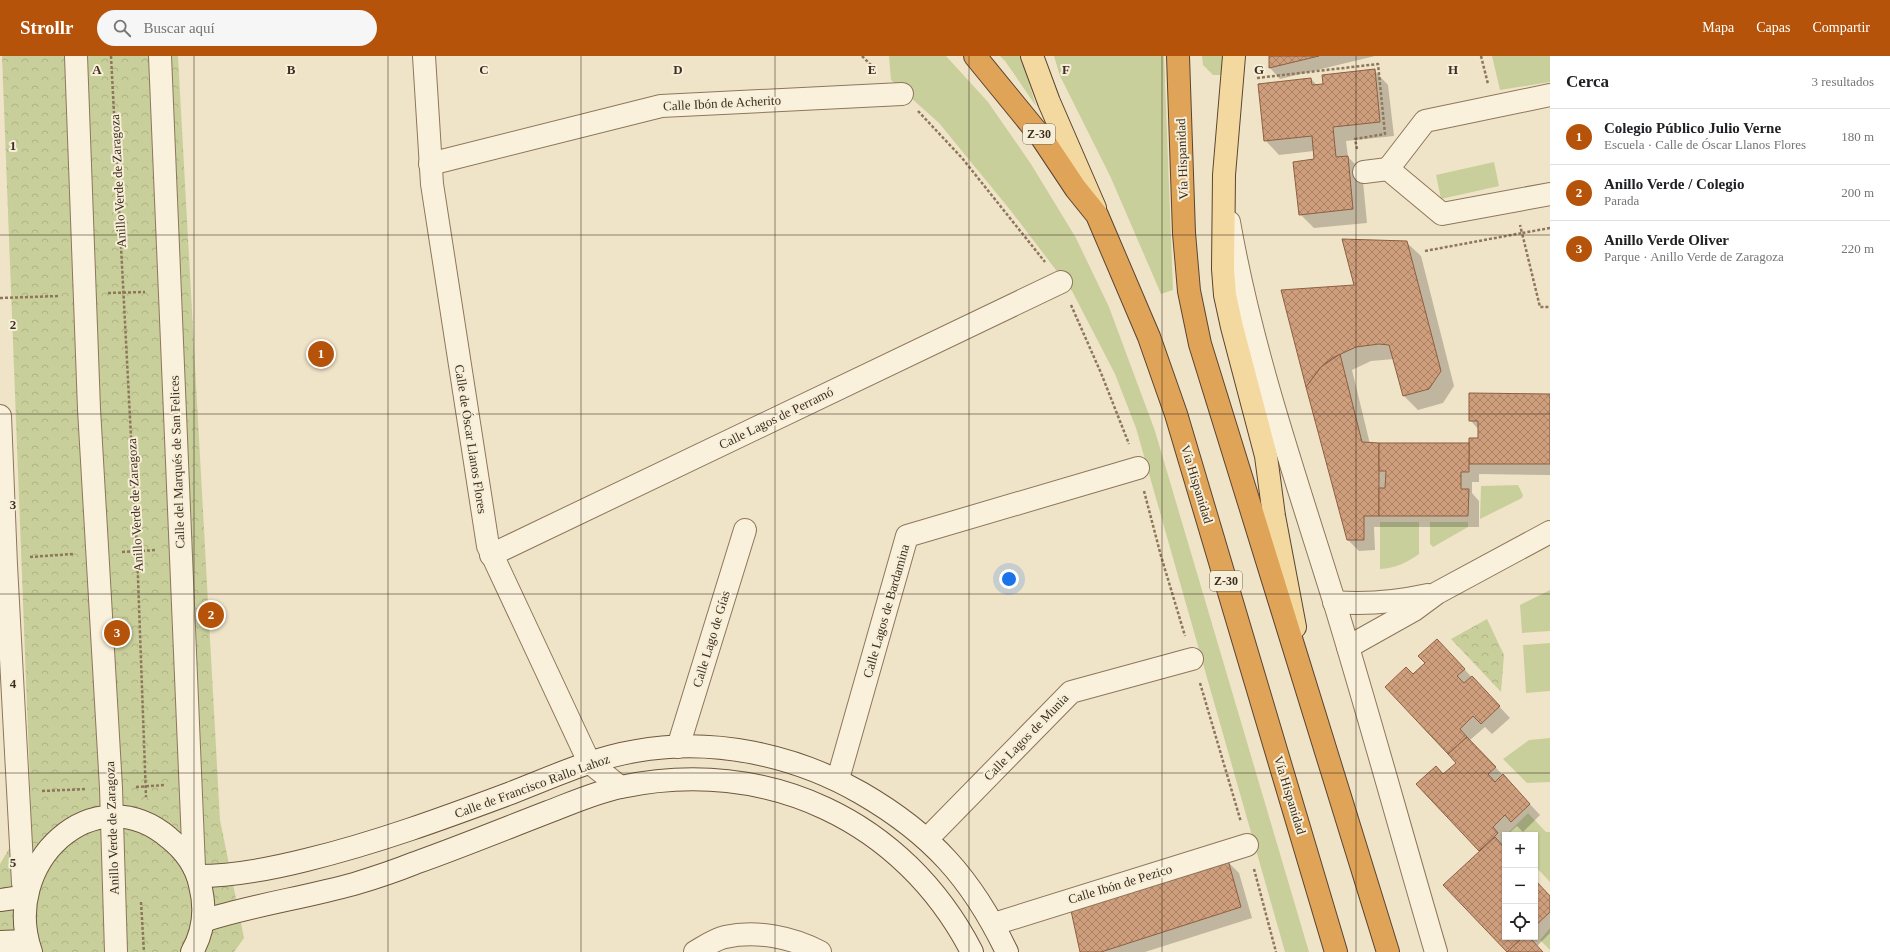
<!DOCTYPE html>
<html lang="es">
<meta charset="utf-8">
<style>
body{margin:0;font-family:"Times New Roman",serif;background:#f6f6f6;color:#202124}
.controls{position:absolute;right:12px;bottom:12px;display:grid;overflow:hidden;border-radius:0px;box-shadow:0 1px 3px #0004}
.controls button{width:36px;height:36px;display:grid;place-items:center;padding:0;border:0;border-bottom:1px solid #e0e0e0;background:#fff;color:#202124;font:20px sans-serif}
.you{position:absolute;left:1009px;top:523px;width:14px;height:14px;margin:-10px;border:3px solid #fff;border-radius:50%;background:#1a73e8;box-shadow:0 0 0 6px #1a73e833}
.badge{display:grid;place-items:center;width:26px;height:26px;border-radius:50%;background:#b45309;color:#fff;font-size:13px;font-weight:700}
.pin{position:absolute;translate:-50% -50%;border:2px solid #fff;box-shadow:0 1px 4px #0006}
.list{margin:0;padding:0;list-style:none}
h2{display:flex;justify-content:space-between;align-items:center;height:52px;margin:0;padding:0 16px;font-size:17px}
h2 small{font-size:13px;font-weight:400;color:#757577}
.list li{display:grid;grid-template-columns:26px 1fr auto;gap:12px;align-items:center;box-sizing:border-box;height:56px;padding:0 16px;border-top:1px solid #e0e0e0}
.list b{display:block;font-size:15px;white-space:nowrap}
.list p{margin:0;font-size:13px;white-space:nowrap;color:#757577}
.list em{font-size:13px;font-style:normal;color:#757577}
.icon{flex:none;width:22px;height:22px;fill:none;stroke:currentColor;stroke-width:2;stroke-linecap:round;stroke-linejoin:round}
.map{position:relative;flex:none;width:1550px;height:896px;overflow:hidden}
header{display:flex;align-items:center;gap:24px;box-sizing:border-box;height:56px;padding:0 20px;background:#b45309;color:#fff}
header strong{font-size:19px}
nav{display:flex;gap:22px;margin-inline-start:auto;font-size:14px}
.search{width:280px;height:36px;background:#f6f6f6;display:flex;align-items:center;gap:10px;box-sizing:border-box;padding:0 14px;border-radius:22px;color:#757577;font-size:15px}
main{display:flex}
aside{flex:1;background:#fff}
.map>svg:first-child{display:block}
</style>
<header>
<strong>Strollr</strong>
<div class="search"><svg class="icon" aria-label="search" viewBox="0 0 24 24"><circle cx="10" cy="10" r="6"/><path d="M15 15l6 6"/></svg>Buscar aquí</div>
<nav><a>Mapa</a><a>Capas</a><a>Compartir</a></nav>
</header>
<main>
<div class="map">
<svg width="1550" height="896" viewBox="0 0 1550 896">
<defs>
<pattern id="park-crowns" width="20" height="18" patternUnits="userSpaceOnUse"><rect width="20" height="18" fill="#c9cf9b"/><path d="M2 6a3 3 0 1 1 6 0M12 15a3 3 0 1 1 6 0" fill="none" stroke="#aeb285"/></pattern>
<pattern id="building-cross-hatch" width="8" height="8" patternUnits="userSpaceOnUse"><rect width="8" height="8" fill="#cf9f7d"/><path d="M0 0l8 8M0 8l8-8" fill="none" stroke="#a98266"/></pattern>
</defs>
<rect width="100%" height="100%" fill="#f0e4c8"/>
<g fill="#c9cf9b">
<path d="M889,0H946L988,46L1031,108L1076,182L1109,251L1155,375L1309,896H1285L1136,372L1115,318L1072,235L1011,155L939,67L891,24Z"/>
<path d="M1000,0H1021L1036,50L1005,5Z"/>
<path d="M1054,0H1164L1173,234L1161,238L1111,122L1060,20Z"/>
<path d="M1202,0H1232L1223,19H1213L1203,9Z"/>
<path d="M1492,0H1550V26L1500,34Z"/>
<path d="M1494,106L1499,130L1441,143L1436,119Z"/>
<path d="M1518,429L1523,439L1522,442L1480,463L1481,430Z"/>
<path d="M1380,466H1419V498C1406,507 1396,512 1380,513Z"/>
<path d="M1430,466H1468V471L1433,491L1430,488Z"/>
<path d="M1550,534V575L1522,577L1520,549Z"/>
<path d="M1550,587V635L1526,637L1523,589Z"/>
<path d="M1550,682V726L1527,727L1503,703L1529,684Z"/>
<path d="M1528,757L1546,776H1550V826L1535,810V779H1506Z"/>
<path d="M1550,872V894L1540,884Z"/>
</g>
<g fill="url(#park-crowns)">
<path d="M2,0H178L220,764L244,882L234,896H0V808L31,755Z"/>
<path d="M1487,563L1504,599L1501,636L1451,583Z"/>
</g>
<g fill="#0003">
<path d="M1270,0H1375L1280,23L1270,12Z"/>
<path d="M1374,14L1388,29L1394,80L1346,85L1348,101L1362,115L1367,167L1314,172L1300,158L1315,104L1314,95L1279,99L1265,84L1311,23L1317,29H1324Z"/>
<path d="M1406,186L1421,200L1454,330L1443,347L1418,354L1404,340L1394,303L1371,305L1352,314L1370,388H1470L1479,383V374L1470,364L1550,339V419L1479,418V426H1472V437L1479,445V471H1374L1375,494L1359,495L1348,484L1282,235L1355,230Z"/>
<path d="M1437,584L1510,662L1492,678L1485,671L1470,684L1540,759L1523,776L1517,770L1503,783L1505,785V881H1535V825L1550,841V877L1537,890L1543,896H1507L1481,795L1418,728L1444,719L1458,707L1413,619L1426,608Z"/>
<path d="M1228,806L1239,817L1252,862L1145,896H1081Z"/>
</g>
<g fill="url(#building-cross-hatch)" stroke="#8d5f41">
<path d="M1269,0H1319L1269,12Z"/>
<path d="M1375,13L1380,66L1333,71L1336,101L1348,100L1353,153L1299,159L1293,106L1314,103L1312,80L1264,85L1258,28L1311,22L1312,29L1323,28L1322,19Z"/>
<path d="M1342,183L1407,185L1441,315L1429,333L1403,340L1389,289L1379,288L1356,291L1332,302L1321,311L1306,331L1281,234L1354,229Z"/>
<path d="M1340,298L1362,386L1379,387V460H1364V484H1347L1306,331L1321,311Z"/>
<path d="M1469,337L1550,338V408H1469V382H1478V365H1469Z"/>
<path d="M1379,387H1469V416H1461V433H1469L1468,460H1379V432H1385L1386,415H1379Z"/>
<path d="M1437,583L1465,613L1457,620L1464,627L1472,620L1500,650L1481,668L1473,660L1460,673L1467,681L1448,698L1385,631L1406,611L1413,618L1425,607L1418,600Z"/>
<path d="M1467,681L1496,711L1488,718L1495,726L1503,718L1530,748L1511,766L1505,759L1493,771L1498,777L1479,795L1416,728L1436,710L1443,718L1456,707L1448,698Z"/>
<path d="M1495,781L1505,792V881H1523L1507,896L1443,829Z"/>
<path d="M1228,804L1241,851L1101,896H1080L1070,850Z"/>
<path d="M1535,824L1550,840V856L1535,870Z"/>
<path d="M1523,881H1529L1543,896H1507Z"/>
</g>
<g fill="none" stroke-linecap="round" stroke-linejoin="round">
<defs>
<g id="street">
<path d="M76,0L89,353L111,732L116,896"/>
<path d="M160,0L194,811"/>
<path d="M424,0L432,128L488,490L589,706L620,731"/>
<path d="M430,108L661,50L902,38"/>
<path d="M1388,113L1425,65L1550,39"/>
<path d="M1364,116L1388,113L1442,158L1550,138"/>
<path d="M1229,166C1252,297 1296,422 1335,548C1370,663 1402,780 1436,896"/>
<path d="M0,360L6,509L23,827"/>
<path d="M491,499L1061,226"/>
<path d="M1334,546C1367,549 1396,546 1428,539"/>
<path d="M1348,591L1414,554L1437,537L1550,476"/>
<path d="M678,691L745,474"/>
<path d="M838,723L907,480L1138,412"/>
<path d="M927,783L1071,636L1192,603"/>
<path d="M994,868L1247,789"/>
<path d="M695,896C704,891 715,883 725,881C756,874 792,881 820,896"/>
</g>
<g id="secondary">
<path d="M198,820C235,820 270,813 306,804C376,787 444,762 511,737C552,721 593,702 636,695C713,681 795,699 861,737C932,778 972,823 1007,896"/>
<path d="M0,844L21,841"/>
<path d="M203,865C252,849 304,842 354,828C374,822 395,815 415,807C460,791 504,773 548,756C572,747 596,736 621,731C766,700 904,764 972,896"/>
<path d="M0,886L26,885"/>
<path d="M31,896C0,808 93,718 169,782C184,794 196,810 200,829C206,852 204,875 192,896"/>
</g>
<g id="primary">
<path d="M1032,0L1049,46L1095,152"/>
<path d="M1234,0L1224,119L1223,213L1225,239L1232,271L1266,400L1274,460L1295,571"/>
</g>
<g id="highway">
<path d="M975,0L1042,82L1076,133L1097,159L1149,281L1176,358L1336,896"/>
<path d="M1178,0L1184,177L1189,235L1200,288L1388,896"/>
</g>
</defs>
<use href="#street" stroke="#8d765c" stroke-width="24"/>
<use href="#secondary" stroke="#6f573f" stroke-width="24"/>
<use href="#primary" stroke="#5b4430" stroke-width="24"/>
<use href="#highway" stroke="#5b4430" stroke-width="24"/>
<g stroke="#8d765c" stroke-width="2.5" stroke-dasharray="3 2" stroke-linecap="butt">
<path d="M111,0L137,495L146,741"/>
<path d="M862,0L876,14"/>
<path d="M1481,0L1488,28"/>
<path d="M1257,22L1378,8L1385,78L1355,83L1357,93"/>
<path d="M918,55L962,102L1045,206"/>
<path d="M1550,172L1522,177L1540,251H1550"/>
<path d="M1425,195L1522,177L1520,169"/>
<path d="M108,237L145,236"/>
<path d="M0,242L59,240"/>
<path d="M1071,249L1101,317L1129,388"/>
<path d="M1144,435L1161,500L1185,580"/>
<path d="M122,496L157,494"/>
<path d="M30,501L73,498"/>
<path d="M1200,627L1241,766"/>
<path d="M136,731L165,729"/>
<path d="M42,735L87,733"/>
<path d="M1254,813L1276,896"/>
<path d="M141,846L144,896"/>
</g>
<use href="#street" stroke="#faf1dc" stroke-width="22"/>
<use href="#secondary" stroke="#faf1dc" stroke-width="22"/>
<use href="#primary" stroke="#f3d9a0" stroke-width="22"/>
<use href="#highway" stroke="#e0a458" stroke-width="22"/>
</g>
<path fill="none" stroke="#3d2e20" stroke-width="1" stroke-opacity="0.55" d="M194,0V896M388,0V896M581,0V896M775,0V896M969,0V896M1162,0V896M1356,0V896M0,179H1550M0,358H1550M0,538H1550M0,717H1550"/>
<g text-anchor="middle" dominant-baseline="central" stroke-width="4" stroke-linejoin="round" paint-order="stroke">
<g fill="#f7eed8" stroke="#756857" stroke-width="1">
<rect x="1023" y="68" width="32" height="20" rx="3"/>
<rect x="1210" y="515" width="32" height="20" rx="3"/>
</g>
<g font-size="12" font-weight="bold" fill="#3d2e20">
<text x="1039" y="78">Z-30</text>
<text x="1226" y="525">Z-30</text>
</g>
<g font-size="13" fill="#3d2e20" stroke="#f7eed8">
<text transform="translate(722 47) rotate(-3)">Calle Ibón de Acherito</text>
<text transform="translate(1182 103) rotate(-92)">Vía Hispanidad</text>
<text transform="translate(118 125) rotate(-93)">Anillo Verde de Zaragoza</text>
<text transform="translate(776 362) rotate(-26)">Calle Lagos de Perramó</text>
<text transform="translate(471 383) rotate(81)">Calle de Óscar Llanos Flores</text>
<text transform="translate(177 406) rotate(-92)">Calle del Marqués de San Felices</text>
<text transform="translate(1197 428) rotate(73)">Vía Hispanidad</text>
<text transform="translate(135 449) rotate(-93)">Anillo Verde de Zaragoza</text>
<text transform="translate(886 555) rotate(-74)">Calle Lagos de Bardamina</text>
<text transform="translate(711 583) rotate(-73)">Calle Lago de Gías</text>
<text transform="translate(1026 681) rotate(-46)">Calle Lagos de Munia</text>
<text transform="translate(532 730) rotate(-20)">Calle de Francisco Rallo Lahoz</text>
<text transform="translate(1290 739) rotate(73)">Vía Hispanidad</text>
<text transform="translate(112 772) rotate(-92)">Anillo Verde de Zaragoza</text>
<text transform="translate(1120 828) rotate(-17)">Calle Ibón de Pezico</text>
</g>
</g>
<g font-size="13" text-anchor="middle" font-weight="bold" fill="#3d2e20" stroke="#f7eed8" stroke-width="4" stroke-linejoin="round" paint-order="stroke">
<text x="97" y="18">A</text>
<text x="291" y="18">B</text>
<text x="484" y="18">C</text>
<text x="678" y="18">D</text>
<text x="872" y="18">E</text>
<text x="1066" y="18">F</text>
<text x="1259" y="18">G</text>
<text x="1453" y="18">H</text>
<text x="13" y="94">1</text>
<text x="13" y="273">2</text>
<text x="13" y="453">3</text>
<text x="13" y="632">4</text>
<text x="13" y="811">5</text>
</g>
</svg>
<div class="controls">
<button>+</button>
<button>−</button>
<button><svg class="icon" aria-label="locate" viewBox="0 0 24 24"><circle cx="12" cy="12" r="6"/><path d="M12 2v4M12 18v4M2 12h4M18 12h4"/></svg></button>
</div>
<div class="you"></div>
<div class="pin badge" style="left:321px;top:298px">1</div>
<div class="pin badge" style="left:211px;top:559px">2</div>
<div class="pin badge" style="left:117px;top:577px">3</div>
</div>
<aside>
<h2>Cerca<small>3 resultados</small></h2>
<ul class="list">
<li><span class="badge">1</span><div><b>Colegio Público Julio Verne</b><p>Escuela · Calle de Óscar Llanos Flores</p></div><em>180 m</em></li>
<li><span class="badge">2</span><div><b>Anillo Verde / Colegio</b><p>Parada</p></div><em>200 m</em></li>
<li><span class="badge">3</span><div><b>Anillo Verde Oliver</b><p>Parque · Anillo Verde de Zaragoza</p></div><em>220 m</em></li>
</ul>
</aside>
</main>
